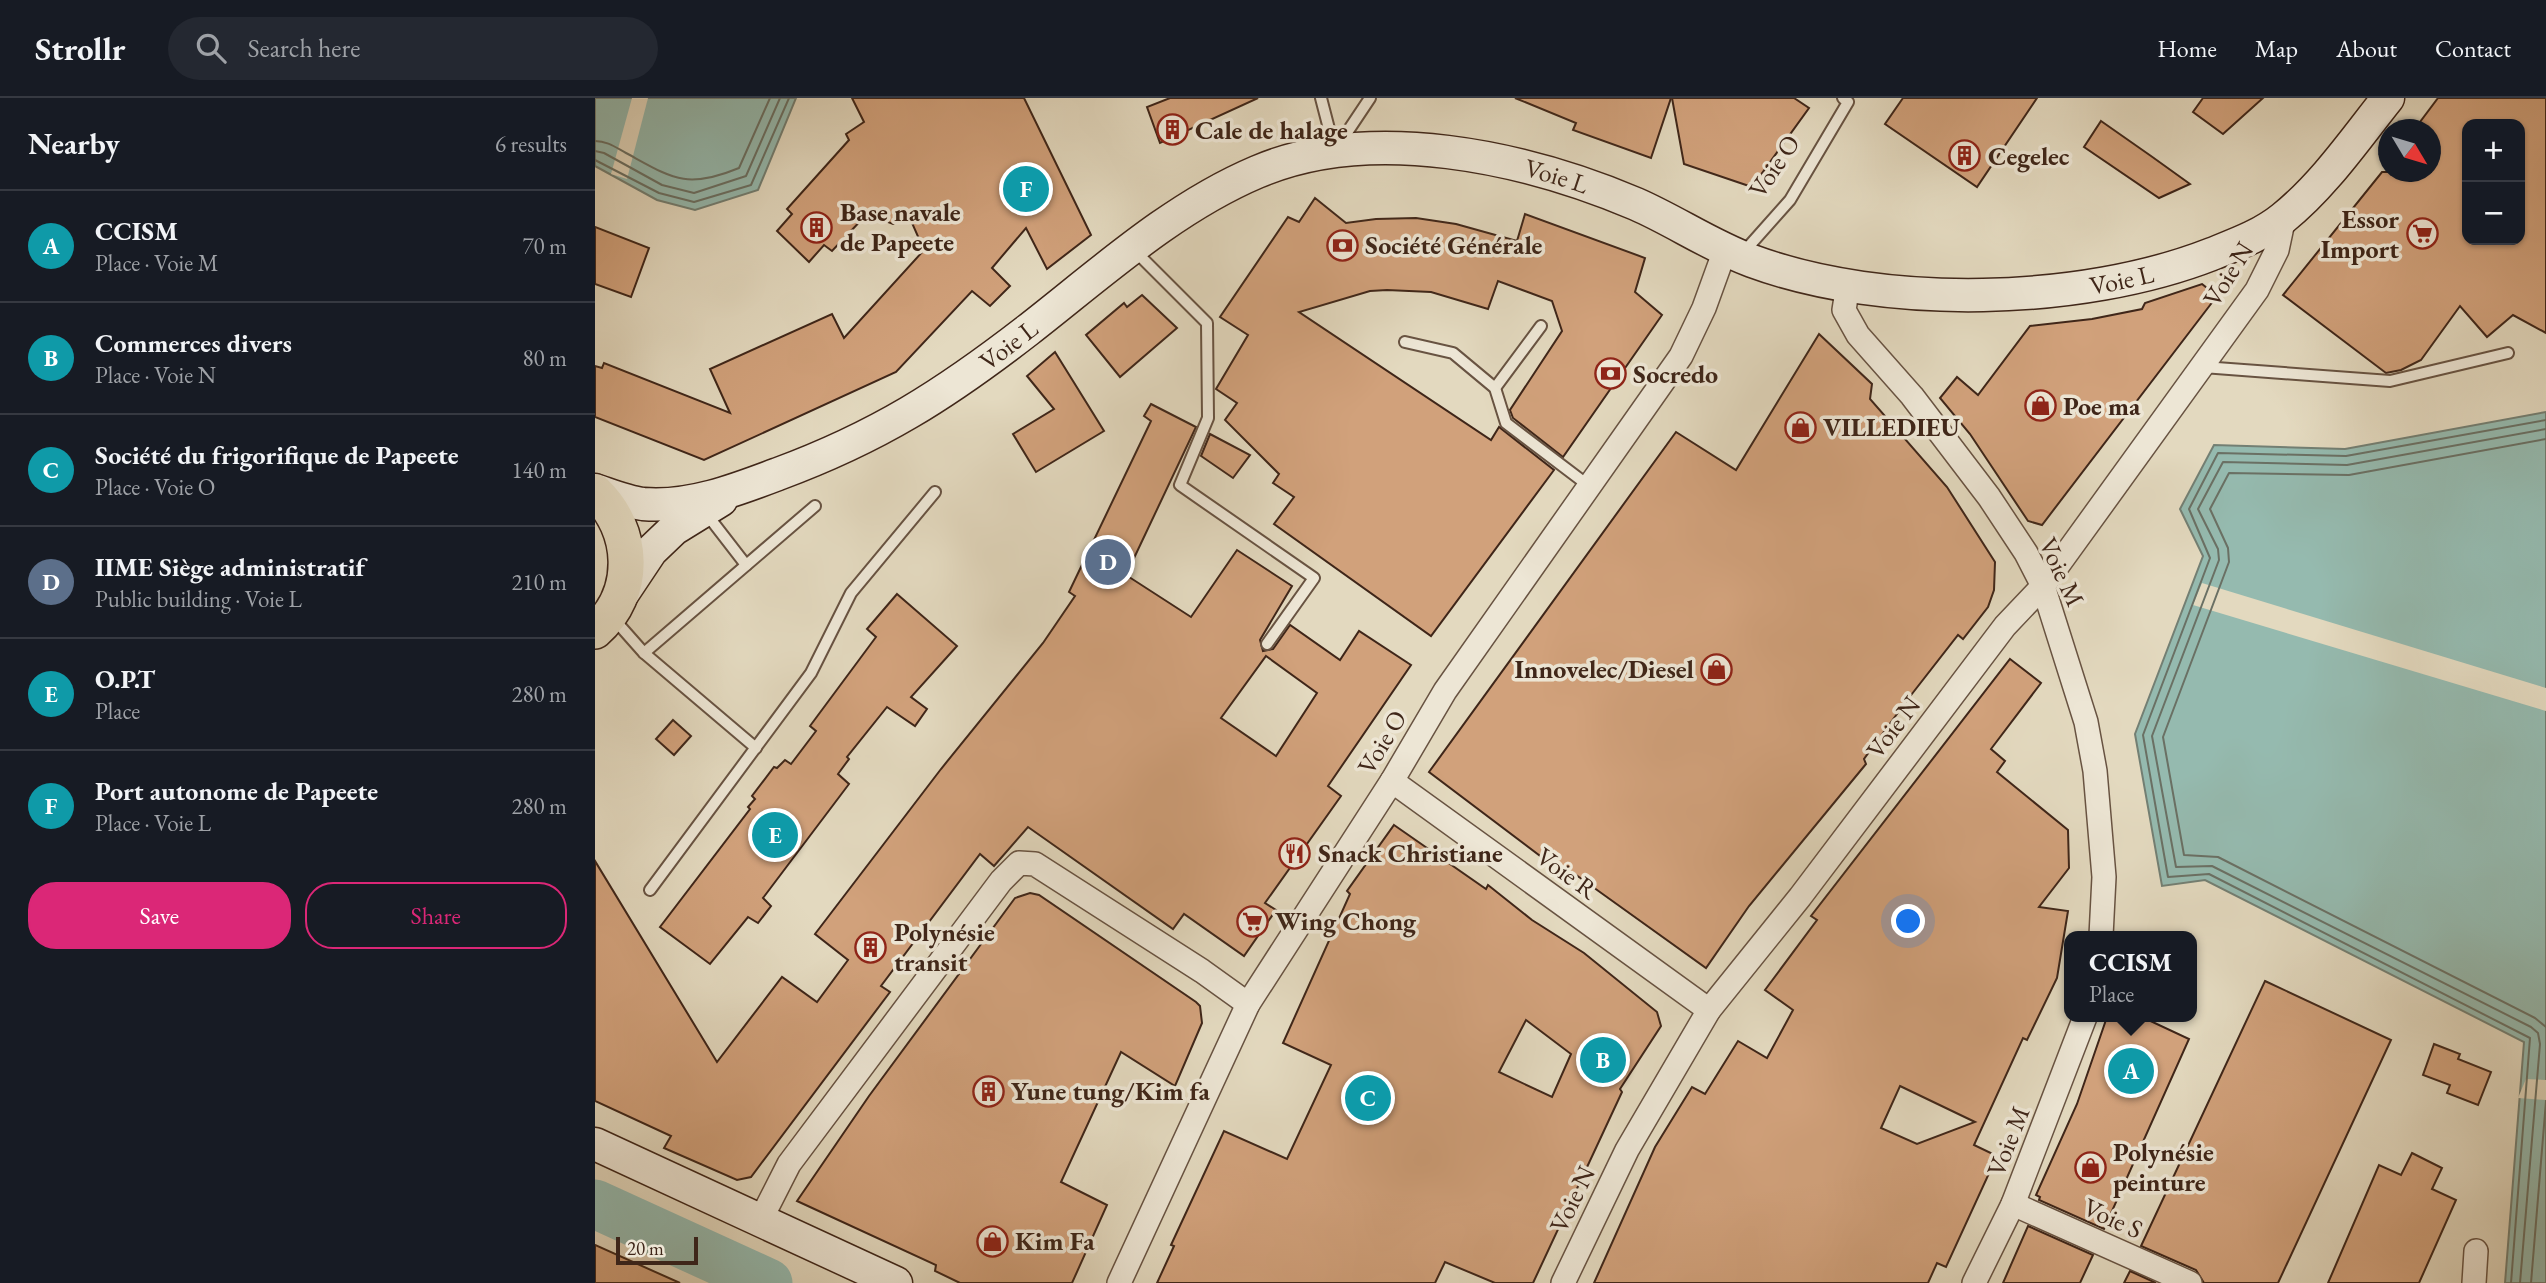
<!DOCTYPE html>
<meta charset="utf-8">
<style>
body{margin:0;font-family:"EB Garamond",serif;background:#242831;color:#f1f3f6}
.controls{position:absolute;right:21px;top:21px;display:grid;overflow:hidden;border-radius:14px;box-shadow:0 2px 5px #0004}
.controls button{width:63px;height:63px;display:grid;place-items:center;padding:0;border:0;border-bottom:2px solid #363941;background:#171b24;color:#f1f3f6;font:35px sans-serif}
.compass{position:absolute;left:1783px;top:21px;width:63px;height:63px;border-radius:50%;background:#171b24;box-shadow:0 2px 5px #0004;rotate:128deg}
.scale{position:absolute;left:21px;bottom:18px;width:82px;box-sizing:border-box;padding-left:7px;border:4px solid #3f2619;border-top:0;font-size:19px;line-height:24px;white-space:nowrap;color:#3f2619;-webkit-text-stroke:5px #ede6d5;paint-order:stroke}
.you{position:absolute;left:1314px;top:824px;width:24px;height:24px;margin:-18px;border:5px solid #fff;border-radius:50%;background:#1a73e8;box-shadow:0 0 0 10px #1a73e833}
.badge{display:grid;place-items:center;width:46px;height:46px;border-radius:50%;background:#db2777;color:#fff;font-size:23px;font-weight:700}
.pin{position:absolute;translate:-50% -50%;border:4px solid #fff;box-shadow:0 2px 7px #0006}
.popup{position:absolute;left:1469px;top:833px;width:133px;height:91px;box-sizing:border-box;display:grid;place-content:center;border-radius:14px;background:#171b24;filter:drop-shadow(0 2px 5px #0005);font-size:23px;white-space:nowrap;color:#9ea1a6}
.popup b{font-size:26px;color:#f1f3f6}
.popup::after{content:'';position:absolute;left:50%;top:100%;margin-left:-14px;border:14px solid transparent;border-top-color:#171b24}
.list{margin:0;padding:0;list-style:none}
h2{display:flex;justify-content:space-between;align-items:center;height:91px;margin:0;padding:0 28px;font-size:30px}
h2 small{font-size:23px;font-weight:400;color:#9ea1a6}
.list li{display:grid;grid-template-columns:46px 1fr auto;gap:21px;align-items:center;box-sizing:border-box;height:112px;padding:0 28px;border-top:2px solid #363941}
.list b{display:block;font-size:26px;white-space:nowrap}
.list p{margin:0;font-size:23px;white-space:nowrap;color:#9ea1a6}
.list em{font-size:23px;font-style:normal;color:#9ea1a6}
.actions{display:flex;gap:14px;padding:21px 28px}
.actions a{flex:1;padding:16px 0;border:2px solid #db2777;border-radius:28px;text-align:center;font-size:24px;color:#db2777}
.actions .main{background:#db2777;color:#fff}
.icon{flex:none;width:38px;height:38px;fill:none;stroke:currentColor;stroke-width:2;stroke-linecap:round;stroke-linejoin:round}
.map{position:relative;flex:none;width:1951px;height:1185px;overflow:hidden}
header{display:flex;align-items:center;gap:42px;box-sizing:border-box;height:98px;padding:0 35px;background:#171b24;border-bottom:2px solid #363941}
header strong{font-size:33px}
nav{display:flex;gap:38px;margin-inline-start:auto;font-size:24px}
.search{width:490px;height:63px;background:#242831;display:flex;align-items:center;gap:18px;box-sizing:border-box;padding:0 24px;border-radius:38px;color:#9ea1a6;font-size:26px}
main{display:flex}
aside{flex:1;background:#171b24}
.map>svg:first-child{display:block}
</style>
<header>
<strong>Strollr</strong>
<div class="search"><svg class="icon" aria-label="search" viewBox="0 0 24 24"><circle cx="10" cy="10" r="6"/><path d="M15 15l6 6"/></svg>Search here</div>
<nav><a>Home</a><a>Map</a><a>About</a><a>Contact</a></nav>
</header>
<main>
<aside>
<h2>Nearby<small>6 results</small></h2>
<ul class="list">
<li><span class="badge" style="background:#0f9aa8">A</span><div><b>CCISM</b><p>Place · Voie M</p></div><em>70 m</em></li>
<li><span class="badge" style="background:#0f9aa8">B</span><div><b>Commerces divers</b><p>Place · Voie N</p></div><em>80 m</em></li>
<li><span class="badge" style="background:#0f9aa8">C</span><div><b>Société du frigorifique de Papeete</b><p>Place · Voie O</p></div><em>140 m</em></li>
<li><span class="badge" style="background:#5c6f8a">D</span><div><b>IIME Siège administratif</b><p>Public building · Voie L</p></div><em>210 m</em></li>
<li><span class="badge" style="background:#0f9aa8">E</span><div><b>O.P.T</b><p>Place</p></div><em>280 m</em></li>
<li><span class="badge" style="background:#0f9aa8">F</span><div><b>Port autonome de Papeete</b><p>Place · Voie L</p></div><em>280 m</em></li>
</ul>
<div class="actions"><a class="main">Save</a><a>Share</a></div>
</aside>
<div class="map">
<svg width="1951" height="1185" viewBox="0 0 1951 1185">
<rect width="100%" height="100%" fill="#e3d9bf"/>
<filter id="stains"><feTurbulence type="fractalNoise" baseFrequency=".00286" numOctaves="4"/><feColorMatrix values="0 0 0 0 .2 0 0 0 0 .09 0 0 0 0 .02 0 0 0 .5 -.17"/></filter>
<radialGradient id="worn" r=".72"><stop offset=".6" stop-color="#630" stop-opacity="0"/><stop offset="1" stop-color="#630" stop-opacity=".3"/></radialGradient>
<g fill="#95baaf" stroke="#737f73" stroke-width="2">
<path d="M0,0H201L163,92L100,112L62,102L0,68Z"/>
<path d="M1951,314V1185H1910L1929,944L1610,782L1567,788L1540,636L1608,458L1585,411L1619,347L1750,351Z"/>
</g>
<g fill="#e3d9bf">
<path d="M37,0H53L32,81L16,76Z"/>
<path d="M1607,485L1951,590V613L1598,507Z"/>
<path d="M1931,981L1951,982V1002L1923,1000Z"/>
</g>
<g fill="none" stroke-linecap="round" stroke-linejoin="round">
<g stroke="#6a7064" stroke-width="2">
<path d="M0,43C12,43 20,49 31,55C77,80 91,92 144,70L175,0"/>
<path d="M0,53L9,55L67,87L99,95L151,78L185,0"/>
<path d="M0,62L64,95L99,104L156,87L194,0"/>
<path d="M1951,341L1754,377L1634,375L1615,411L1633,450L1634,464L1568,639L1589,757L1623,759L1940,920L1951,929"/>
<path d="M1916,1185L1935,940L1614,776L1573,779L1548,637L1615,460L1594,411L1623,355L1751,358L1951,322"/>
<path d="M1925,1185L1945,946L1943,935L1936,929L1617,768L1581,769L1557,638L1624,462L1623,451L1603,411L1628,364L1752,367L1951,331"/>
<path d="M1936,1185L1951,1003"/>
</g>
<path stroke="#95baaf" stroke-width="49" d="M0,1106L173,1185"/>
</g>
<g fill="#d1a17b" stroke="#3f2619" stroke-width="2" fill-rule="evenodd">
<path d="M257,0H429L496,137L452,171L431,130L397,170L415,188L395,208L377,193L301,274L109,362L0,319V268L7,270L9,265L135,315L115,271L237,216L249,240L329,152L314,118L298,126L272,116L237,153L229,147L214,164L182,133L197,116L192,111L254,42L251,36L269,24Z"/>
<path d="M575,0H663L565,45L552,9Z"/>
<path d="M920,0H1076L1056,60L978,32L981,25Z"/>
<path d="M1077,0H1199L1214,10L1157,89L1089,66Z"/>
<path d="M1308,0H1442L1382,89L1290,26Z"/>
<path d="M1608,0H1668L1628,36L1598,14Z"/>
<path d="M1843,0H1951V235L1918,217L1892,239L1865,208L1826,262L1806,272L1791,275L1688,197L1787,74H1836V32H1819ZM1872,26H1925V142H1872Z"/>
<path d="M1506,23L1556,58L1595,86L1564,100L1489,49Z"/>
<path d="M720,100L751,125L781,121L821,120L861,126L922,143L930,116L1050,160L1040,194L1067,217L968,359L918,320L915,312L967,233L957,203L903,183L893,211L836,194L792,192L775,193L704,214L896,342L904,329L959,372L836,538L679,426L699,399L678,385L684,376L630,322L642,305L621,291L653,237L625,219L693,119L704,124Z"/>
<path d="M0,129L54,150L36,199L0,186Z"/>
<path d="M1607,186L1622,198L1447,427L1433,423L1375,336L1345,300L1362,279L1383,297L1435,228L1497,221L1547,211L1550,205Z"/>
<path d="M547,197L582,230L525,279L491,237L529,205L532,209Z"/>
<path d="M1224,236L1277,286L1275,301L1352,389L1400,464L1399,492L1393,509L1368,541L1363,537L1313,601L1269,661L1271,666L1154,808L1111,870L977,774L973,779L834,674L1081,334L1141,372Z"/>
<path d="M460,254L509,333L441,374L418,336L459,311L432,278Z"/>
<path d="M556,306L601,329L531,477L596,519L642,452L697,488L665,542L668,553L678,551L695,527L745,562L764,533L816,567L733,688L746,698L670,805L681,812L649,858L589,816L578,831L433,729L399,768L385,756L286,888L295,894L156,1079L142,1082L69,1050L76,1038L0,1003V763L122,964L187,879L222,904L253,862L220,836L346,671L448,545L480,498L474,494L556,323L549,318ZM671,558L722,595L681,658L626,620Z"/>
<path d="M615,336L655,357L638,380L606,358Z"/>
<path d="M302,496L362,548L316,599L332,611L320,628L292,609L252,659L254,661L243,676L254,686L168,800L176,808L163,825L153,819L115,866L65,829L155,711L153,709L160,701L157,698L179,669L182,670L190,662L196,666L221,633L215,628L281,539L272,531Z"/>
<path d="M1415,561L1446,585L1396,651L1410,663L1402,674L1473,732L1474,770L1444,809L1473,813L1462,880L1432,942L1428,940L1379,1047L1402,1058L1351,1169L1342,1165L1333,1185H999L1060,1049L1097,989L1110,996L1143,943L1172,960L1198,912L1170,892L1222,822L1216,818ZM1305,988L1380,1024L1322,1046L1286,1030Z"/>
<path d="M78,622L96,638L79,657L61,641Z"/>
<path d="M799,727L891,791L893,787L937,822L989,855L1062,914L1066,928L1025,991L1027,994L938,1185H900L850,1164L840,1185H562L579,1148L576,1147L629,1033L692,1061L736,967L688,945L755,796L752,793ZM931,922L976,956L957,999L904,974Z"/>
<path d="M435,795L444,797L601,904L605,908L607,925L580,988L526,954L466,1084L512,1107L477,1185H365L340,1173L341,1167L202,1103L274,998L420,800Z"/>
<path d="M1670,883L1796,942L1683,1185H1609L1601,1172L1546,1148Z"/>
<path d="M1512,919H1547L1594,941L1509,1131L1444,1102L1445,1099L1441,1097L1482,1006Z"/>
<path d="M1839,946L1865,956L1863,961L1896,974L1883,1007L1852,995L1855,987L1828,977Z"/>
<path d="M1817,1055L1847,1070L1837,1091L1861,1102L1824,1185H1733L1784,1067L1806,1077Z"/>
<path d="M1433,1128L1498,1157L1485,1185H1408Z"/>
<path d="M0,1147L85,1185H0Z"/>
<path d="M1535,1173L1561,1185H1529Z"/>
</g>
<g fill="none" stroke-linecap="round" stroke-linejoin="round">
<defs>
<g id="lane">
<path d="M726,0L739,50"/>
<path d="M743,48L775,0"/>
<path d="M539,152L612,225L613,320L585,387L719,480L672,546"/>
<path d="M1147,156L1195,102L1253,4L1248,0"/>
<path d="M810,244L858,255L900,290L911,325L994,388"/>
<path d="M1608,269L1795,283L1913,255"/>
<path d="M900,290L946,228"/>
<path d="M110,414L151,467"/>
<path d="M18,520L49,555L161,650"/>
<path d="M49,555L220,408"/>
<path d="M55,792L216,575L256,495L340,394"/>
</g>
<g id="street">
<path d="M1253,187L1249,212L1263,237L1317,298L1394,399L1431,455L1448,488L1491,624L1500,673L1509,779L1506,838"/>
<path d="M797,683L1114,912"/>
<path d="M1418,1106L1595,1185"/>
<path d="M165,1123L194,1066L406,783L424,765L440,766L607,873L653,906"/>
<path d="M524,1185L653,906L797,683L850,593L1086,258L1109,210L1130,152"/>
<path d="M968,1185L1032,1052L1114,912L1205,799L1410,528L1448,488L1662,192L1682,152L1689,119"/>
<path d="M1379,1185L1418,1106L1490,919"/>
<path d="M1879,1185L1881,1153"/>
</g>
<g id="secondary">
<path id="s1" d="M0,392C15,397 32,404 48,406C94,410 141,392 183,376C283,339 349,297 433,232C505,176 577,110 662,74C776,25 930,59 1041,106C1080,123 1116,148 1157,163C1290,212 1487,207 1617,156C1642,146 1667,137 1688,120C1729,87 1761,40 1793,0"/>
<path d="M24,501L56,453L79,431L126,402"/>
<path d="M0,1046L301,1185"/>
</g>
<path id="primary" d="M0,394C40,432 43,495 0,533"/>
</defs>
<use href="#lane" stroke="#685342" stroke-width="14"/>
<use href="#street" stroke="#685342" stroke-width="26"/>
<use href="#secondary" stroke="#3f2619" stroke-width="35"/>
<use href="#primary" stroke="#3f2619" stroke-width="38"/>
<use href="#lane" stroke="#ede6d5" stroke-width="10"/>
<use href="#street" stroke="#ede6d5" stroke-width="23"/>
<use href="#secondary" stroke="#ede6d5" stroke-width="32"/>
<use href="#primary" stroke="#e3d9bf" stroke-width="35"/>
</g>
<defs>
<symbol id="building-ring" viewBox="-11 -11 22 22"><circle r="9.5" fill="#ede6d5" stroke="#8f2418" stroke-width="1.5"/><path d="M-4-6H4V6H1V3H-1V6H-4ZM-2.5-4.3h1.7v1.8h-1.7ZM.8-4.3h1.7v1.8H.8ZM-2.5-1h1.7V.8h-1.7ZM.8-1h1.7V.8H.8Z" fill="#8f2418"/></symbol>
<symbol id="supermarket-ring" viewBox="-11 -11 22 22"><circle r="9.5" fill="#ede6d5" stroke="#8f2418" stroke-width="1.5"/><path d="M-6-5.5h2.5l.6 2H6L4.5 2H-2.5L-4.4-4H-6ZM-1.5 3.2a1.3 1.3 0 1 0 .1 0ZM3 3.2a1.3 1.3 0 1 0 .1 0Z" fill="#8f2418"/></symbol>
<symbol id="bank-ring" viewBox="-11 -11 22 22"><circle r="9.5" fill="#ede6d5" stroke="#8f2418" stroke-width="1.5"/><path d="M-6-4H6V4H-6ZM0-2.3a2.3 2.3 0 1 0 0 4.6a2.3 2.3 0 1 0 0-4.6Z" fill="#8f2418"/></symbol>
<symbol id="shop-ring" viewBox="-11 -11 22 22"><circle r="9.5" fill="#ede6d5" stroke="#8f2418" stroke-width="1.5"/><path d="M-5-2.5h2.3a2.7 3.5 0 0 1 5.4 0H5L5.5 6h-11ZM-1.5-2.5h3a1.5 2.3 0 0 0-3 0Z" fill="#8f2418"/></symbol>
<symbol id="restaurant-ring" viewBox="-11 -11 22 22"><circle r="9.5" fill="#ede6d5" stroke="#8f2418" stroke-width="1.5"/><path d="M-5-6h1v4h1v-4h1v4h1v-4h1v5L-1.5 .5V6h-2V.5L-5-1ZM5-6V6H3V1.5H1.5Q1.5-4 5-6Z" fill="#8f2418"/></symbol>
</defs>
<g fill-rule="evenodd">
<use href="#building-ring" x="560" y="14" width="35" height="35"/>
<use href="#building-ring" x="1352" y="40" width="35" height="35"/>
<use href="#building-ring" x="204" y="112" width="35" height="35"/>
<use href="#supermarket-ring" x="1810" y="118" width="35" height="35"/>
<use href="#bank-ring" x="730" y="130" width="35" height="35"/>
<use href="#bank-ring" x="998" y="258" width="35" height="35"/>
<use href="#shop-ring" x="1428" y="290" width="35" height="35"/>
<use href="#shop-ring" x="1188" y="312" width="35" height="35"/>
<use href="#shop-ring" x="1104" y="554" width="35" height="35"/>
<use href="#restaurant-ring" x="682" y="738" width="35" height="35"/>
<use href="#supermarket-ring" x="640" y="806" width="35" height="35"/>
<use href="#building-ring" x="258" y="832" width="35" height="35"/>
<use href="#building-ring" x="376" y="976" width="35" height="35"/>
<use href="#shop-ring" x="1478" y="1052" width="35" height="35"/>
<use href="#shop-ring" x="380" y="1126" width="35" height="35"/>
</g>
<g text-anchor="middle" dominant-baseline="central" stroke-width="7" stroke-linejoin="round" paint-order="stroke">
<g font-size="26" font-weight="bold" fill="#3f2619" stroke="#ede6d5" text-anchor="start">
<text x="600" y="32">Cale de halage</text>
<text x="1393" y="58">Cegelec</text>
<text x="245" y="114">Base navale<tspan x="245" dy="30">de Papeete</tspan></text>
<text x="1804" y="121" text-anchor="end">Essor<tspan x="1804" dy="30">Import</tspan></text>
<text x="770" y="147">Société Générale</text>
<text x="1038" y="276">Socredo</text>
<text x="1468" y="308">Poe ma</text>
<text x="1228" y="329">VILLEDIEU</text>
<text x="1099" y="571" text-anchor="end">Innovelec/Diesel</text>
<text x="723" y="755">Snack Christiane</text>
<text x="680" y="823">Wing Chong</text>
<text x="299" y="834">Polynésie<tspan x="299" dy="30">transit</tspan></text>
<text x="416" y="993">Yune tung/Kim fa</text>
<text x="1518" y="1054">Polynésie<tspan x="1518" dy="30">peinture</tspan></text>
<text x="420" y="1143">Kim Fa</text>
</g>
<g font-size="26" fill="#3f2619" stroke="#ede6d5">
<text transform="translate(1179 68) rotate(-56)">Voie O</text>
<text stroke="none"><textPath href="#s1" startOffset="1064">Voie L</textPath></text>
<text transform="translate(1633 176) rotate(-58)">Voie N</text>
<text stroke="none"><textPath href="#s1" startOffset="1652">Voie L</textPath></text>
<text stroke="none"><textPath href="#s1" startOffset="455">Voie L</textPath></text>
<text transform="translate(1467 474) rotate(65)">Voie M</text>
<text transform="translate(1298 629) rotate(-53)">Voie N</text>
<text transform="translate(787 644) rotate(-59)">Voie O</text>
<text transform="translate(972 775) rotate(36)">Voie R</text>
<text transform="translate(1413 1043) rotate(-68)">Voie M</text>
<text transform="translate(977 1101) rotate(-64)">Voie N</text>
<text transform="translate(1518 1120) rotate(25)">Voie S</text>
</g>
</g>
<rect width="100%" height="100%" filter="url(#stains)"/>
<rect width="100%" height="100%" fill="url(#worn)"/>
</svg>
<div class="controls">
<button>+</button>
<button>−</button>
</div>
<svg class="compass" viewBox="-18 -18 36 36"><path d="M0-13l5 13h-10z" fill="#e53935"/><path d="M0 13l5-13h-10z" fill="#9ea1a6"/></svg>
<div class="scale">20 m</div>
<div class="you"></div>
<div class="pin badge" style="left:1536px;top:973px;background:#0f9aa8">A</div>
<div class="popup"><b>CCISM</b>Place</div>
<div class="pin badge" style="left:1008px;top:962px;background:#0f9aa8">B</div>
<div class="pin badge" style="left:773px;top:1000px;background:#0f9aa8">C</div>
<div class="pin badge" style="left:513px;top:464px;background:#5c6f8a">D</div>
<div class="pin badge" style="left:180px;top:737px;background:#0f9aa8">E</div>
<div class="pin badge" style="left:431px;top:91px;background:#0f9aa8">F</div>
</div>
</main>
